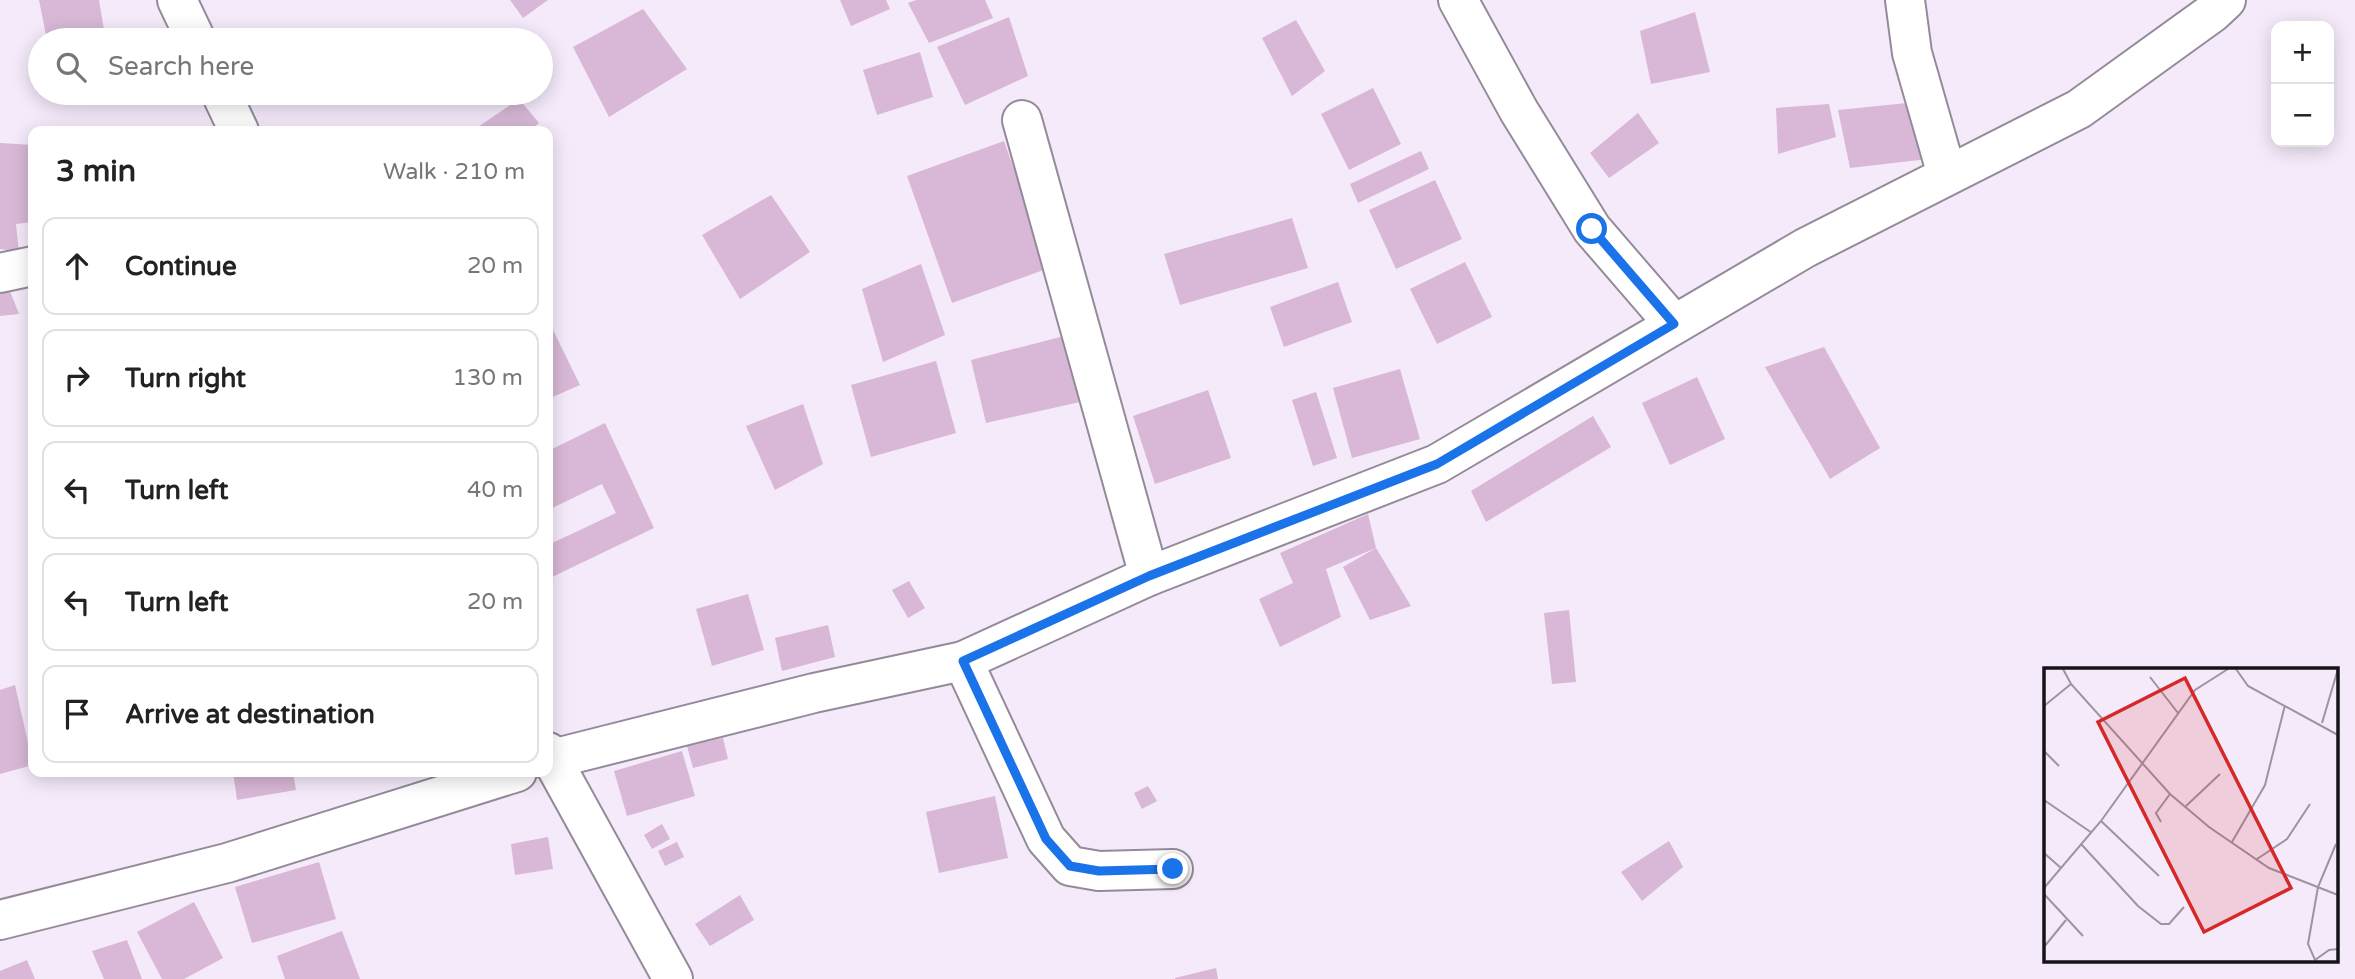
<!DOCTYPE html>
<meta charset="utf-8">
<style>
body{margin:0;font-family:"Varela Round",sans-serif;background:#f2f2f2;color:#222}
.controls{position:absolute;right:21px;top:21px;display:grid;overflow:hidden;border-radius:14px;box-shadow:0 4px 18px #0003}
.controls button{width:63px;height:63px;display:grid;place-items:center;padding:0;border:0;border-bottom:2px solid #e0e0e0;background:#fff;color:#222;font:35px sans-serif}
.stop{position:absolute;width:21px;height:21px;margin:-16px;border:5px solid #1a73e8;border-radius:50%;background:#fff}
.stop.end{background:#1a73e8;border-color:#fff;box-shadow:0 2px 7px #0008}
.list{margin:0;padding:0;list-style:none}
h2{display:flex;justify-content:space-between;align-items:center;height:91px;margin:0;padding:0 28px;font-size:30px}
h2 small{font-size:23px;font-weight:400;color:#767676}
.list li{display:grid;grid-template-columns:46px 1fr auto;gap:21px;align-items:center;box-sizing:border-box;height:98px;margin:0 14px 14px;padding:0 14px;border:2px solid #e0e0e0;border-radius:14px}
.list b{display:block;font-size:26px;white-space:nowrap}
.list em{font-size:23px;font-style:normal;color:#767676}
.icon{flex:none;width:38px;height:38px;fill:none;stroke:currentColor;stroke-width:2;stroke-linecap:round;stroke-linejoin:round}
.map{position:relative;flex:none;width:2355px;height:979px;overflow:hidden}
.search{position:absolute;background:#fff;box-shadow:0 4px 18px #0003;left:28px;top:28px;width:525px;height:77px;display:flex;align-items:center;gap:18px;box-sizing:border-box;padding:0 24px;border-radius:38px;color:#767676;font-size:26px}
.panel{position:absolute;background:#fff;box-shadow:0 4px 18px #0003;left:28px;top:126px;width:525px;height:651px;border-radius:14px}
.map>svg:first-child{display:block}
</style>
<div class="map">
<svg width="2355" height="979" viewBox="0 0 2355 979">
<rect width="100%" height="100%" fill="#f5eafa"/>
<g fill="#d8b8d6">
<path d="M39,0H99L104,30L72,40H47Z"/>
<path d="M510,0H548L523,18Z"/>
<path d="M840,0H886L890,9L851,26Z"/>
<path d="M916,0H985L993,18L929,43L908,3Z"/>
<path d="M643,9L687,69L609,117L573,47Z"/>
<path d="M1695,12L1710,72L1651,84L1640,31Z"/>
<path d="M1009,17L1028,76L965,105L937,47Z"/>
<path d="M1296,20L1325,71L1292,96L1262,38Z"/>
<path d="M920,52L933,97L877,115L863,70Z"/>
<path d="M1373,88L1401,144L1349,170L1321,114Z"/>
<path d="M519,99L539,123L529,131H472Z"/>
<path d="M1917,102L1928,159L1850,168L1838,110Z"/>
<path d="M1829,104L1836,137L1778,154L1776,108Z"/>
<path d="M1638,113L1659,143L1609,178L1590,153Z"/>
<path d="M1004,141L1049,268L952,303L907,176Z"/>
<path d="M0,143L33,145V222L16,224L19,252L0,249Z"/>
<path d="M1421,151L1429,169L1358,203L1350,184Z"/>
<path d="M1435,180L1462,239L1396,269L1369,210Z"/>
<path d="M771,195L810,252L740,299L702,235Z"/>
<path d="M1292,218L1308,268L1180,305L1164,254Z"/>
<path d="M1465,262L1492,317L1437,344L1410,289Z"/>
<path d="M921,264L945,335L883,362L862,289Z"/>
<path d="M1338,282L1352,322L1284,347L1270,307Z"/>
<path d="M10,291L19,314L0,316V292Z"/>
<path d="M551,326L580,385L548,399V328Z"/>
<path d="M1064,336L1080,402L986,423L971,360Z"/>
<path d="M1824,347L1880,448L1830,479L1765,367Z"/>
<path d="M936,361L956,433L871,457L851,385Z"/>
<path d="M1400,369L1420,439L1352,458L1333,388Z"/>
<path d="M1697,377L1725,439L1670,465L1642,403Z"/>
<path d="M1208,390L1231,458L1155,484L1133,416Z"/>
<path d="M1316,392L1337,458L1313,466L1292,400Z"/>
<path d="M803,404L823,464L775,490L746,426Z"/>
<path d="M1593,416L1611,447L1486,522L1471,491Z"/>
<path d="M605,423L654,528L548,579V545L616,513L602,484L548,510V451Z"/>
<path d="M1368,514L1376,548L1326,569L1341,617L1280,647L1259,599L1293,583L1280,553Z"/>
<path d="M1376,548L1411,606L1370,620L1343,567Z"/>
<path d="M909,581L925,608L908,618L892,590Z"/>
<path d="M748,594L764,650L712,666L696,609Z"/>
<path d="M1569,610L1576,682L1552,684L1544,613Z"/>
<path d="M828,625L835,657L782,671L775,638Z"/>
<path d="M15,685L33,765L0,774V690Z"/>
<path d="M723,738L728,759L693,768L687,746Z"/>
<path d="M682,751L695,796L627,816L614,771Z"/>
<path d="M233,772H293L296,790L237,800Z"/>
<path d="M1148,786L1157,801L1142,809L1134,793Z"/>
<path d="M995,796L1008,858L939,873L926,812Z"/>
<path d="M662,824L670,839L652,849L644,835Z"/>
<path d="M548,837L553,869L515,875L511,844Z"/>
<path d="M1669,841L1683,867L1642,901L1621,872Z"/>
<path d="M677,842L684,857L665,866L658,851Z"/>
<path d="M319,862L336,919L252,943L235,887Z"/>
<path d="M740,895L754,920L710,946L695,924Z"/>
<path d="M194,902L223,958L184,979H162L137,932Z"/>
<path d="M342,931L360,979H285L277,956Z"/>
<path d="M127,940L142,979H104L92,951Z"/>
<path d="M27,960L35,979H0V971Z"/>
<path d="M1216,968L1218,979H1175V978Z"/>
</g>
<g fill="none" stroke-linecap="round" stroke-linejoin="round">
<defs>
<g id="minor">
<path d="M177,0L196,40"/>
<path d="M1458,0L1519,111L1592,229L1674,324"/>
<path d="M1905,0L1912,53L1947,175"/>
<path d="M221,93L239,131"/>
<path d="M1022,120L1149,576"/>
<path d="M0,273L33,266"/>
<path d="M963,661L1046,839L1070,866L1099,871L1173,869"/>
<path d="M548,752L673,979"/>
<path d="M548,760L814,693L963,661L1149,576L1437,464L1805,248L2079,109L2212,13L2226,0"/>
<path d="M0,920L227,863L517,772"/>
</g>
</defs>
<use href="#minor" stroke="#948a99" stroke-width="42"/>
<use href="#minor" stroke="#fff" stroke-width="38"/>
</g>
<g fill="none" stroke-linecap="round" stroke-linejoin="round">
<path stroke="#1a73e8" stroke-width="9" d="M1173,869L1099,871L1070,866L1046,839L963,661L1149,576L1437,464L1674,324L1592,229"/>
</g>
<g transform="translate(2044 668)">
<rect width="294" height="294" fill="#f5eafa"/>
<path fill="none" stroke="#9c94a0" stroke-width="2" d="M19,1L27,16L126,126L165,159L225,200L294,227M192,1L204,18L294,67M106,9L134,45M0,38L27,16M278,55L294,1M0,83L15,98M0,132L48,165M142,138L176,106M57,153L115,208M117,154L112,145L126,126M188,174L221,117L241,37M37,176L94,238L117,256H125L140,239M292,176L274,219L264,276L271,292L285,282L294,281M0,185L17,200M213,191L243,171L266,136M0,220L57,153L151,22L184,1M0,226L39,268M0,279L22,252"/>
<path fill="#d62828" fill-opacity="0.15" stroke="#d62828" stroke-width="3.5" d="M141,10L247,220L160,264L54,54Z"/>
<rect width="294" height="294" fill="none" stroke="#171419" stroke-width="3.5"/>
</g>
</svg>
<div class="controls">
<button>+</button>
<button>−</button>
</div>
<div class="stop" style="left:1592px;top:229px"></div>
<div class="stop end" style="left:1173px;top:869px"></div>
<div class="search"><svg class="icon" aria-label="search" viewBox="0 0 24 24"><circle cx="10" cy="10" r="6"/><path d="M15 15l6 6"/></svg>Search here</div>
<section class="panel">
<h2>3 min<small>Walk · 210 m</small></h2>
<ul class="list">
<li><svg class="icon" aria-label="ahead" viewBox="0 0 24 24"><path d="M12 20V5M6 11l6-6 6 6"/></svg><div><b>Continue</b></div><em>20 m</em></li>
<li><svg class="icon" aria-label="right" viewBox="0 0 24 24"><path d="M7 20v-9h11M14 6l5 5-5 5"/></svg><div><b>Turn right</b></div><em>130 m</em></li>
<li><svg class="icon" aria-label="left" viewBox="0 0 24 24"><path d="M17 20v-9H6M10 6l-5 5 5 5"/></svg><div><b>Turn left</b></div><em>40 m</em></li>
<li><svg class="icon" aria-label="left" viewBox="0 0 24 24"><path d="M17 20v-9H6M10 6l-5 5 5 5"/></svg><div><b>Turn left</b></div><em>20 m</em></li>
<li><svg class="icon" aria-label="arrive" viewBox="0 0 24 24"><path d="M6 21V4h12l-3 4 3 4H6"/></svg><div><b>Arrive at destination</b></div></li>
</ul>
</section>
</div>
